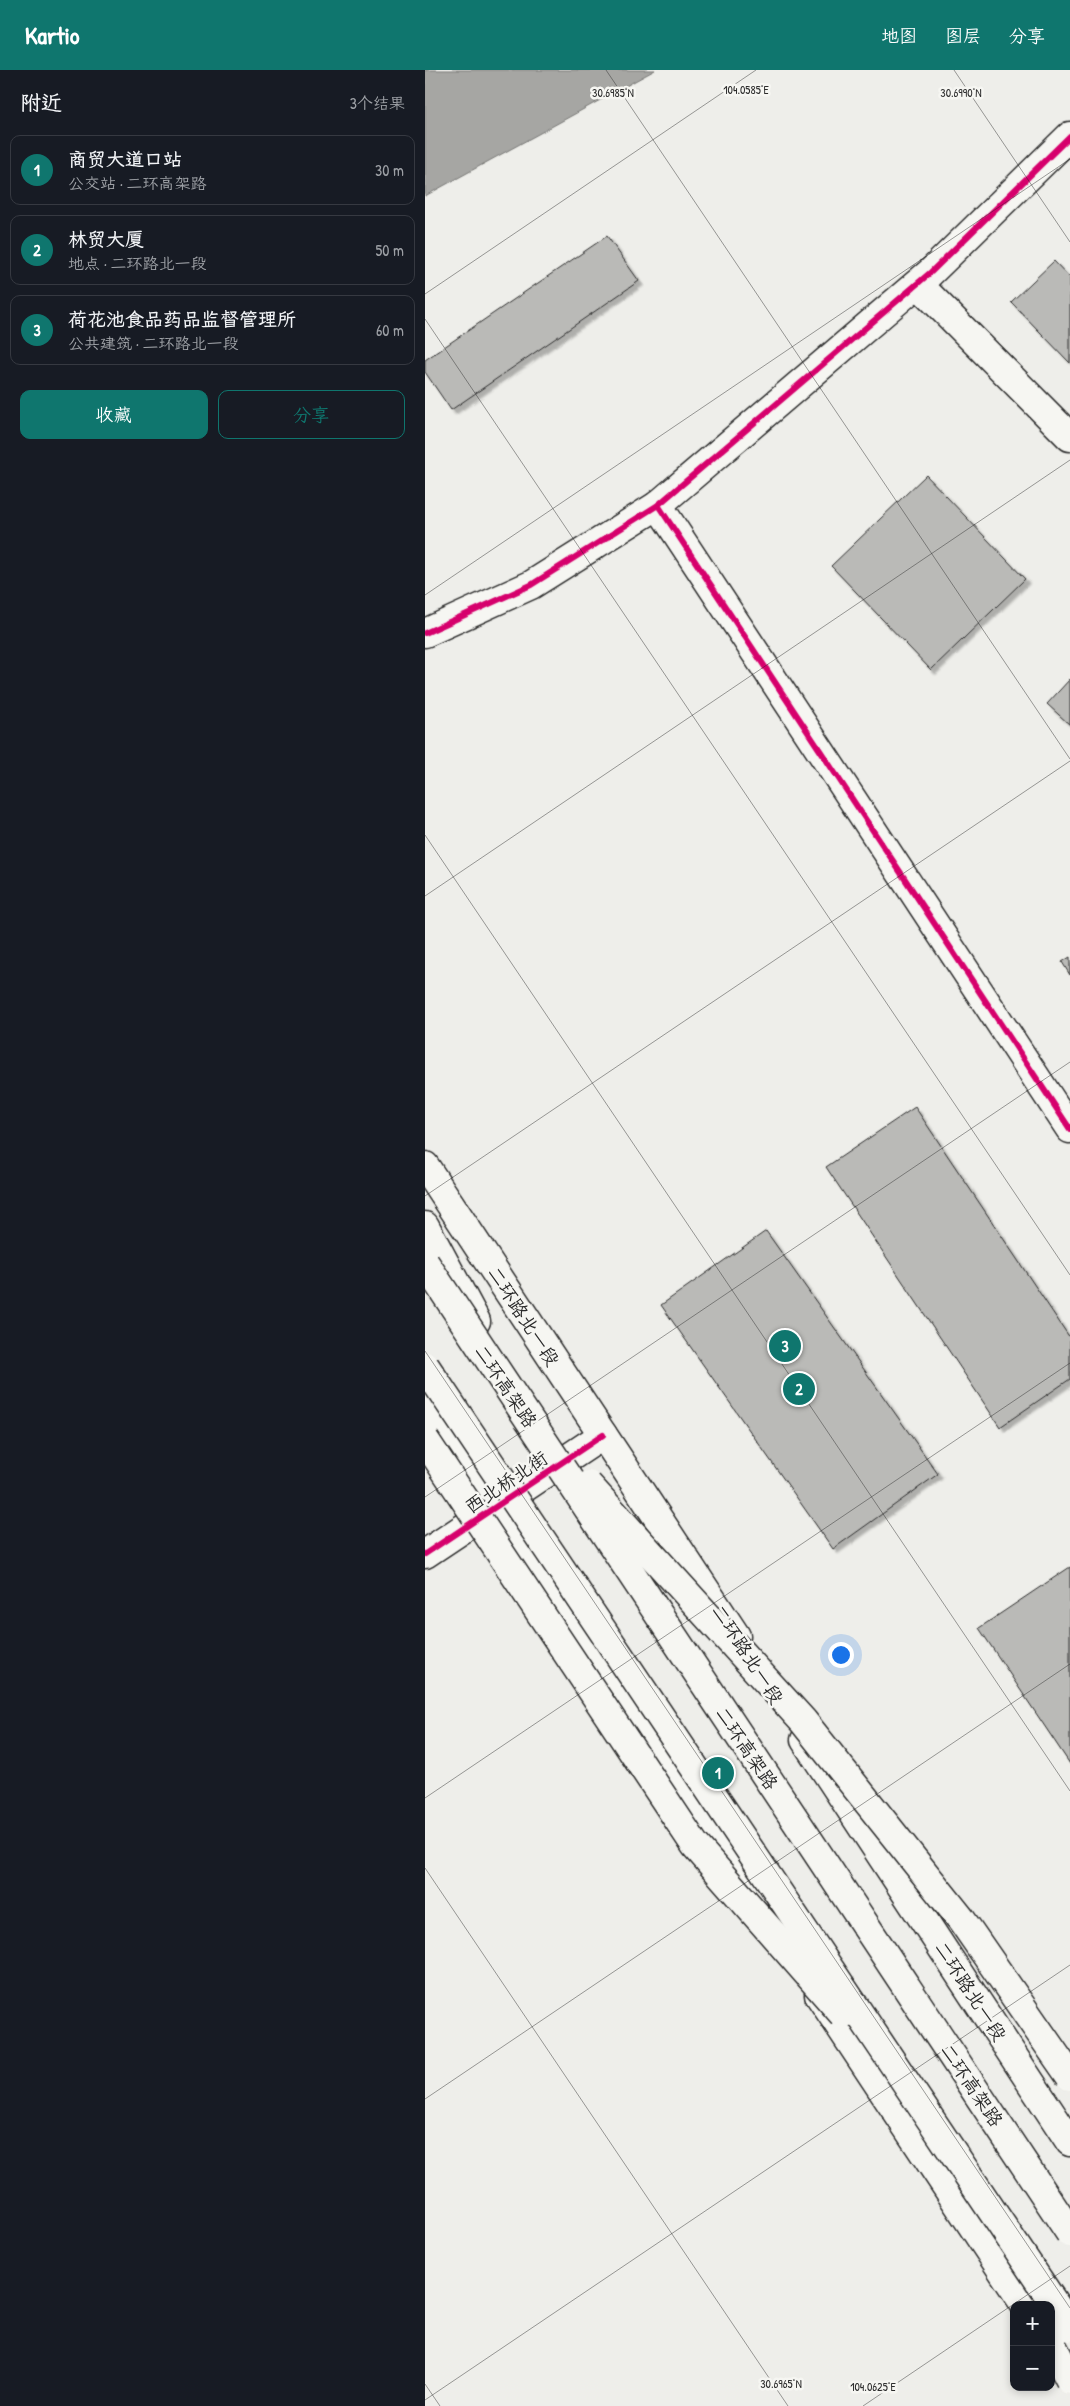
<!DOCTYPE html>
<html lang="zh">
<meta charset="utf-8">
<style>
body{margin:0;font-family:"Patrick Hand","LXGW WenKai TC",sans-serif;background:#20242c;color:#f1f3f6}
.controls{position:absolute;right:15px;bottom:15px;display:grid;overflow:hidden;border-radius:10px;box-shadow:0 2px 8px #0003}
.controls button{width:45px;height:45px;display:grid;place-items:center;padding:0;border:0;border-bottom:1px solid #363941;background:#171b24;color:#f1f3f6;font:25px sans-serif}
.you{position:absolute;left:415px;top:1584px;width:18px;height:18px;margin:-12px;border:4px solid #fff;border-radius:50%;background:#1a73e8;box-shadow:0 0 0 8px #1a73e833}
.badge{display:grid;place-items:center;width:32px;height:32px;border-radius:50%;background:#0f766e;color:#fff;font-size:16px;font-weight:700}
.pin{position:absolute;translate:-50% -50%;border:2px solid #fff;box-shadow:0 1px 5px #0006}
.list{margin:0;padding:0;list-style:none}
h2{display:flex;justify-content:space-between;align-items:center;height:65px;margin:0;padding:0 20px;font-size:21px}
h2 small{font-size:16px;font-weight:400;color:#9ea1a6}
.list li{display:grid;grid-template-columns:32px 1fr auto;gap:15px;align-items:center;box-sizing:border-box;height:70px;margin:0 10px 10px;padding:0 10px;border:1px solid #363941;border-radius:10px}
.list b{display:block;font-size:19px;white-space:nowrap}
.list p{margin:0;font-size:16px;white-space:nowrap;color:#9ea1a6}
.list em{font-size:16px;font-style:normal;color:#9ea1a6}
.actions{display:flex;gap:10px;padding:15px 20px}
.actions a{flex:1;padding:11px 0;border:1px solid #0f766e;border-radius:10px;text-align:center;font-size:18px;color:#0f766e}
.actions .main{background:#0f766e;color:#fff}
.map{position:relative;flex:none;width:645px;height:2336px;overflow:hidden}
header{display:flex;align-items:center;gap:30px;box-sizing:border-box;height:70px;padding:0 25px;background:#0f766e;color:#fff}
header strong{font-size:24px}
nav{display:flex;gap:28px;margin-inline-start:auto;font-size:18px}
main{display:flex}
aside{flex:1;background:#171b24}
.map>svg:first-child{display:block}
</style>
<header>
<strong>Kartio</strong>
<nav><a>地图</a><a>图层</a><a>分享</a></nav>
</header>
<main>
<aside>
<h2>附近<small>3个结果</small></h2>
<ul class="list">
<li><span class="badge">1</span><div><b>商贸大道口站</b><p>公交站 · 二环高架路</p></div><em>30 m</em></li>
<li><span class="badge">2</span><div><b>林贸大厦</b><p>地点 · 二环路北一段</p></div><em>50 m</em></li>
<li><span class="badge">3</span><div><b>荷花池食品药品监督管理所</b><p>公共建筑 · 二环路北一段</p></div><em>60 m</em></li>
</ul>
<div class="actions"><a class="main">收藏</a><a>分享</a></div>
</aside>
<div class="map">
<svg width="645" height="2336" viewBox="0 0 645 2336">
<defs>
<filter id="shadow"><feDropShadow dx="4.5" dy="4.5" stdDeviation="1" flood-color="#0004"/></filter>
</defs>
<rect width="100%" height="100%" fill="#eeeeea"/>
<filter id="ink" filterUnits="userSpaceOnUse"><feTurbulence type="fractalNoise" baseFrequency=".02" numOctaves="2"/><feDisplacementMap in="SourceGraphic" scale="10" xChannelSelector="R" yChannelSelector="G"/><feConvolveMatrix kernelMatrix="1 2 1 2 8 2 1 2 1" color-interpolation-filters="sRGB"/></filter>
<g filter="url(#ink)">
<path fill="#a6a6a3" stroke="#757573" d="M0,0H230L0,126Z"/>
<g fill="#babab7" stroke="#2b2b2b" filter="url(#shadow)">
<path d="M182,166L214,211L26,340L0,302V290Z"/>
<path d="M629,191L645,208V293L586,232Z"/>
<path d="M501,405L600,509L506,600L406,496Z"/>
<path d="M645,609V655L622,634Z"/>
<path d="M645,887V905L637,892Z"/>
<path d="M490,1037L645,1268V1309L575,1357L401,1097Z"/>
<path d="M341,1161L513,1404L408,1479L236,1235Z"/>
<path d="M645,1497V1694L554,1558Z"/>
</g>
<g fill="none" stroke-linecap="round" stroke-linejoin="round">
<defs>
<g id="minor">
<path d="M493,214L645,367"/>
<path d="M233,435L645,1059"/>
<path d="M0,563L106,515L233,435L506,202L645,66"/>
<path d="M0,1484L178,1365"/>
</g>
<g id="major">
<path d="M0,1096L311,1566"/>
<path d="M0,1336L329,1829"/>
<path d="M380,1670L645,2072"/>
<path d="M394,1925L600,2235"/>
</g>
<path id="highway" d="M0,1156L51,1251"/>
</defs>
<use href="#minor" stroke="#2b2b2b" stroke-width="31"/>
<use href="#major" stroke="#2b2b2b" stroke-width="31"/>
<use href="#highway" stroke="#2b2b2b" stroke-width="31"/>
<use href="#minor" stroke="#f6f6f2" stroke-width="28"/>
<use href="#major" stroke="#f6f6f2" stroke-width="28"/>
<use href="#highway" stroke="#f6f6f2" stroke-width="28"/>
<defs>
<g id="highway-bridge">
<path d="M0,1193L645,2163"/>
<path d="M0,1296L645,2257"/>
<path d="M0,1370L270,1775L418,1944"/>
<path d="M163,1415L378,1651L536,1849L645,2006"/>
<path d="M626,2273L645,2310"/>
</g>
</defs>
<use href="#highway-bridge" stroke="#2b2b2b" stroke-width="31" stroke-linecap="butt"/>
<use href="#highway-bridge" stroke="#f6f6f2" stroke-width="28"/>
<defs>
<g id="cycleway">
<path d="M233,435L645,1059"/>
<path d="M0,563L106,515L233,435L506,202L645,66"/>
<path d="M0,1484L178,1365"/>
</g>
</defs>
<use href="#cycleway" stroke="#f6f6f2" stroke-width="9"/>
<use href="#cycleway" stroke="#d6006c" stroke-width="6"/>
</g>
</g>
<path fill="none" stroke="#2b2b2b" stroke-width="1" stroke-opacity="0.45" d="M181,0L645,689M529,0L645,172M0,224L331,0M0,249L645,1205M0,525L645,89M0,765L645,1721M0,826L645,390M0,1126L645,691M0,1281L645,2238M0,1427L645,992M0,1728L645,1293M0,1798L363,2336M0,2029L645,1594M0,2314L15,2336M0,2330L645,1895M438,2336L645,2196"/>
<g text-anchor="middle" dominant-baseline="central" stroke-width="5" stroke-linejoin="round" paint-order="stroke">
<g font-size="19" fill="#2b2b2b" stroke="#f6f6f2">
<text transform="translate(99 1246) rotate(57)">二环路北一段</text>
<text transform="translate(81 1316) rotate(56)">二环高架路</text>
<text transform="translate(81 1412) rotate(-34)">西北桥北街</text>
<text transform="translate(323 1584) rotate(57)">二环路北一段</text>
<text transform="translate(322 1678) rotate(56)">二环高架路</text>
<text transform="translate(546 1921) rotate(57)">二环路北一段</text>
<text transform="translate(547 2015) rotate(56)">二环高架路</text>
</g>
</g>
<g font-size="12" text-anchor="middle" fill="#2b2b2b" stroke="#f6f6f2" stroke-width="5" stroke-linejoin="round" paint-order="stroke">
<text x="321" y="24">104.0585°E</text>
<text x="536" y="27">30.6990°N</text>
<text x="188" y="27">30.6985°N</text>
<text x="356" y="2318">30.6965°N</text>
<text x="448" y="2321">104.0625°E</text>
</g>
</svg>
<div class="controls">
<button>+</button>
<button>−</button>
</div>
<div class="you"></div>
<div class="pin badge" style="left:293px;top:1703px">1</div>
<div class="pin badge" style="left:374px;top:1319px">2</div>
<div class="pin badge" style="left:360px;top:1276px">3</div>
</div>
</main>
